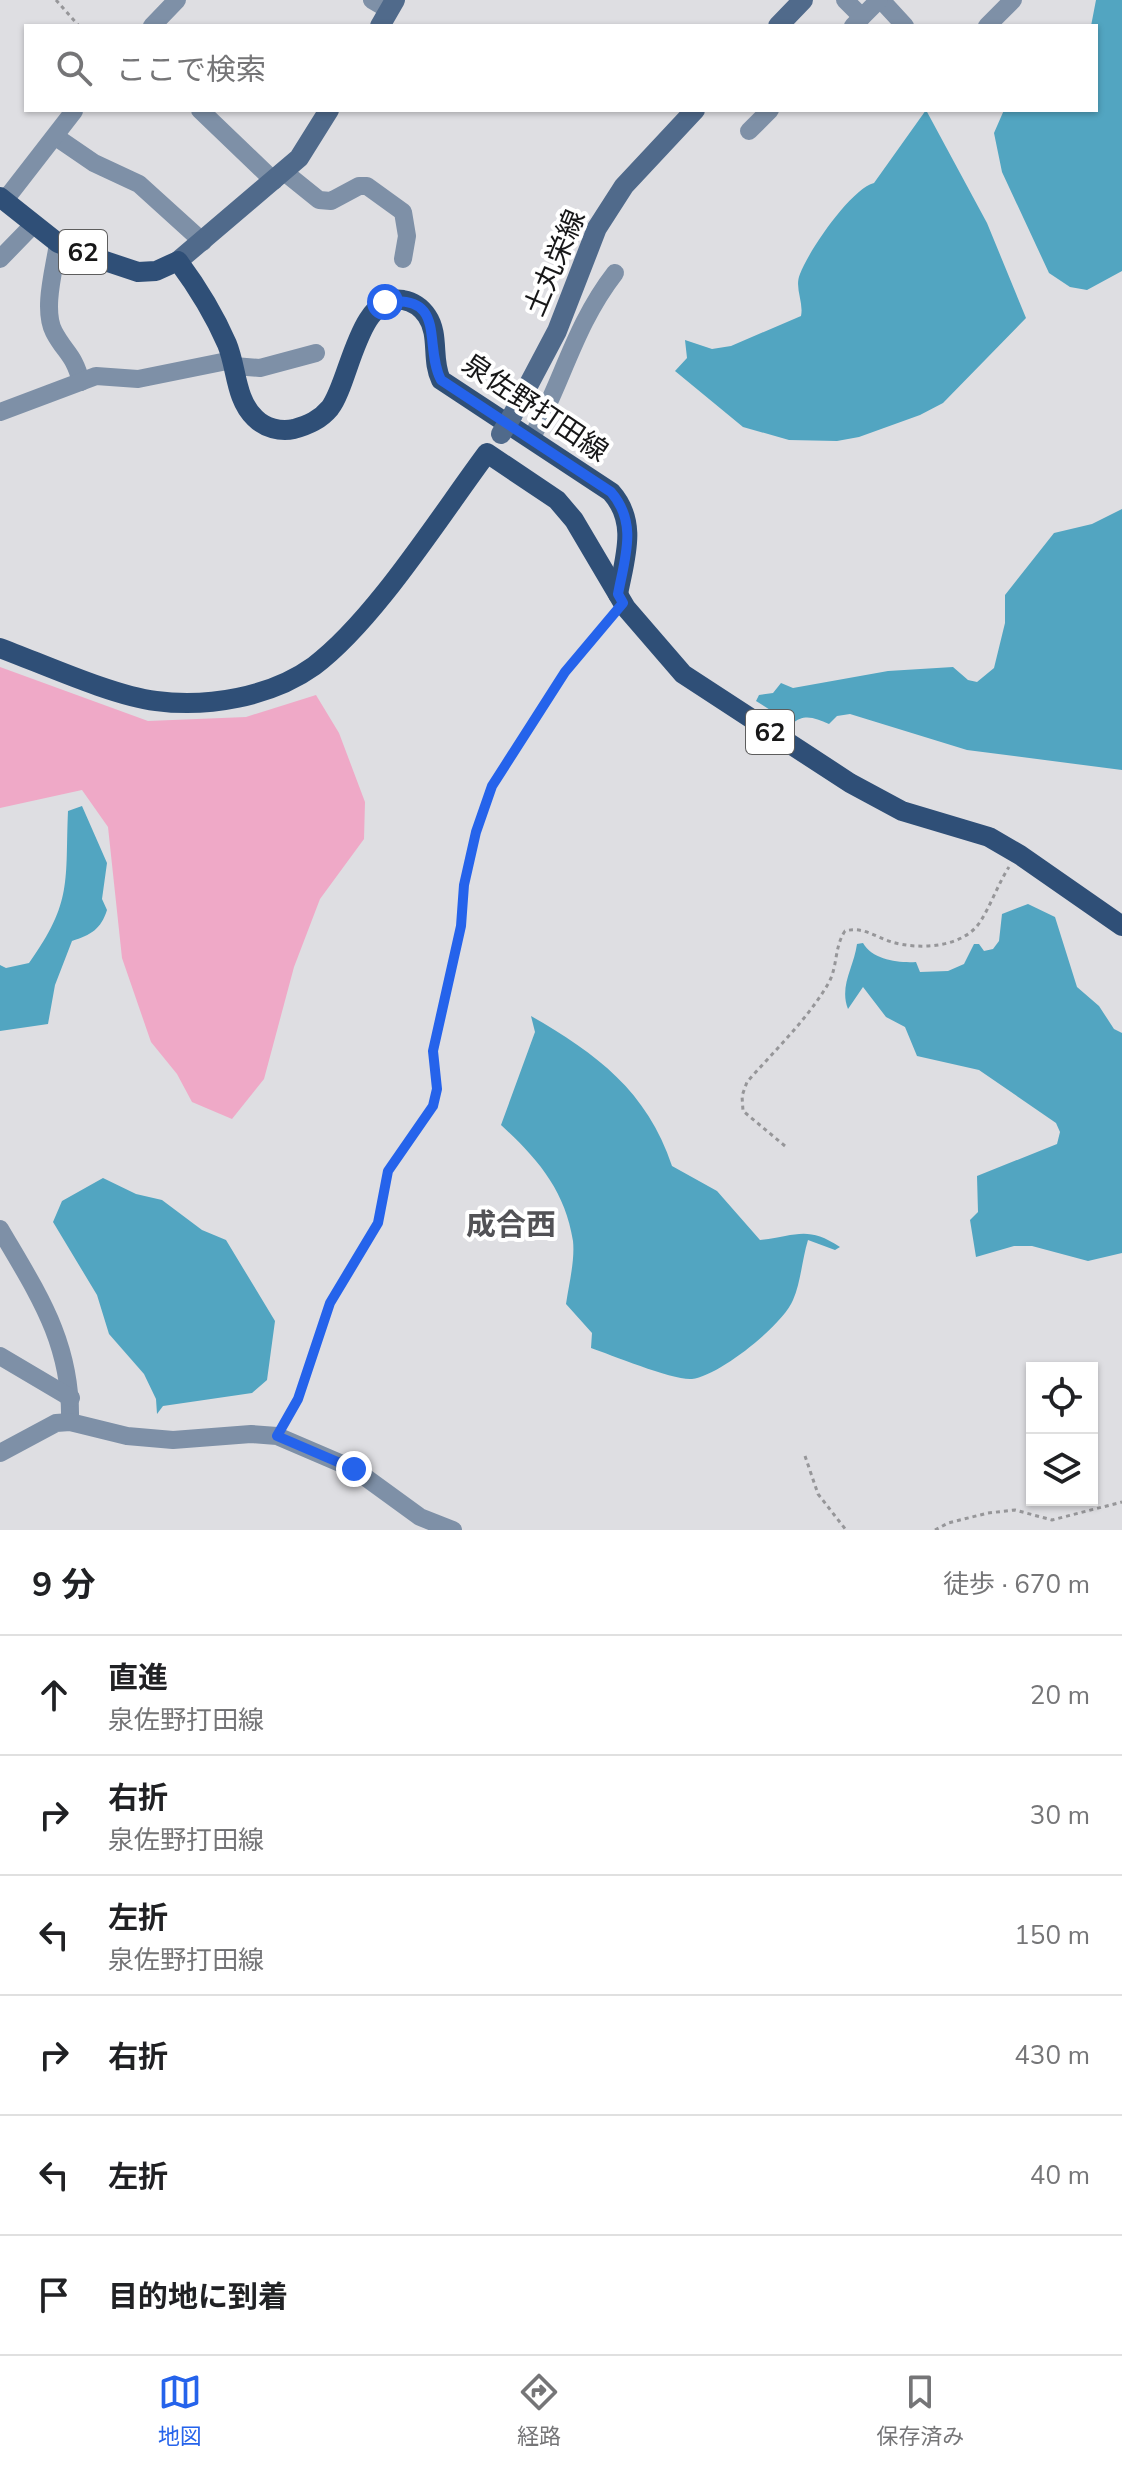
<!DOCTYPE html>
<html lang="ja">
<meta charset="utf-8">
<style>
body{margin:0;font-family:"Nunito Sans","Noto Sans JP",sans-serif;background:#f2f2f2;color:#202124}
.controls{position:absolute;right:24px;bottom:24px;display:grid;overflow:hidden;border-radius:0px;box-shadow:0 2px 6px #0004}
.controls button{width:72px;height:72px;display:grid;place-items:center;padding:0;border:0;border-bottom:2px solid #e0e0e0;background:#fff;color:#202124;font:40px sans-serif}
.stop{position:absolute;width:24px;height:24px;margin:-18px;border:6px solid #2563eb;border-radius:50%;background:#fff}
.stop.end{background:#2563eb;border-color:#fff;box-shadow:0 2px 8px #0008}
.list{margin:0;padding:0;list-style:none}
h2{display:flex;justify-content:space-between;align-items:center;height:104px;margin:0;padding:0 32px;font-size:34px}
h2 small{font-size:26px;font-weight:400;color:#757577}
.list li{display:grid;grid-template-columns:52px 1fr auto;gap:24px;align-items:center;box-sizing:border-box;height:120px;padding:0 32px;border-top:2px solid #e0e0e0}
.list b{display:block;font-size:30px;white-space:nowrap}
.list p{margin:0;font-size:26px;white-space:nowrap;color:#757577}
.list em{font-size:26px;font-style:normal;color:#757577}
.icon{flex:none;width:44px;height:44px;fill:none;stroke:currentColor;stroke-width:2;stroke-linecap:round;stroke-linejoin:round}
.map{position:relative;flex:none;width:1122px;height:1530px;overflow:hidden}
.search{position:absolute;background:#fff;box-shadow:0 2px 6px #0004;left:24px;right:24px;top:24px;height:88px;display:flex;align-items:center;gap:20px;box-sizing:border-box;padding:0 28px;border-radius:0px;color:#757577;font-size:30px}
.sheet{height:824px;background:#fff}
nav{display:flex;justify-content:space-around;align-items:center;box-sizing:border-box;height:112px;border-top:2px solid #e0e0e0;background:#fff;font-size:22px;color:#757577}
nav a{display:grid;justify-items:center;gap:4px}
nav .on{color:#2563eb}
.map>svg:first-child{display:block}
</style>
<div class="map">
<svg width="1122" height="1530" viewBox="0 0 1122 1530">
<rect width="100%" height="100%" fill="#dedee2"/>
<path fill="#efa9c7" d="M0,667L148,721L246,717L316,695L339,733L365,802L364,839L320,899L294,967L264,1079L232,1119L192,1102L177,1074L151,1042L122,958L108,827L82,790L0,808Z"/>
<g fill="#52a5c1">
<path d="M1096,0H1122V271L1087,290L1070,287L1049,273L1002,172L994,133L1004,110H1096V26H1091Z"/>
<path d="M926,110L987,223L1026,318L943,403L920,415L859,437L837,441L789,440L743,427L675,371L687,358L685,340L712,349L731,346L801,316C804,302 794,288 800,274C809,250 851,189 874,183Z"/>
<path d="M1122,509V770L967,750L850,714L837,716L829,724C815,718 804,713 792,724L756,701L759,695L773,693L781,683L793,688L888,671L953,667L968,680L977,682L994,668L1005,623V595L1054,533L1092,524Z"/>
<path d="M82,806L107,863L102,899L107,910C101,929 91,935 72,941L55,985L48,1024L0,1031V965L6,968L29,963C73,902 65,881 68,811Z"/>
<path d="M1028,904L1055,917L1077,987L1099,1006L1114,1029L1122,1033V1253L1088,1261L1032,1246H1014L976,1257L970,1220L978,1212L977,1176L1057,1144L1060,1132L1056,1123L979,1070L917,1056L905,1027L886,1017L863,987L848,1009C839,986 854,967 857,944L863,943C873,960 898,963 916,962L920,972L948,971L964,964L974,944H979L984,951L993,949L999,941L1002,914Z"/>
<path d="M531,1016C597,1054 647,1091 672,1166L717,1191L760,1240C796,1236 807,1225 840,1247L835,1250L808,1240C802,1259 801,1282 793,1300C783,1325 719,1376 692,1379C675,1381 611,1355 591,1348L592,1333L566,1304C569,1284 575,1260 573,1241C565,1190 537,1158 501,1125L535,1032Z"/>
<path d="M103,1178L136,1194L162,1200L202,1230L226,1240L275,1321L267,1380L252,1393L163,1406L157,1414L156,1399L144,1374L109,1334L97,1295L53,1222L62,1201Z"/>
</g>
<g fill="none" stroke-linecap="round" stroke-linejoin="round">
<g stroke="#969699" stroke-width="3" stroke-dasharray="4 4" stroke-linecap="butt">
<path d="M56,0L79,26"/>
<path d="M785,1146L743,1111L742,1096L747,1082C774,1051 807,1020 828,984C838,967 834,947 845,931C863,926 875,937 892,942C918,950 963,948 980,922C991,905 998,884 1009,867"/>
<path d="M285,1423L298,1399L330,1303L378,1223L388,1171L433,1106L437,1089L433,1051L461,926L464,885L492,786L565,672L611,619"/>
<path d="M805,1456L818,1494L846,1530"/>
<path d="M935,1530L948,1523L988,1513L1015,1510L1052,1520L1122,1502"/>
</g>
<g stroke="#7e90a7" stroke-width="18">
<path d="M372,0L389,10"/>
<path d="M845,0L862,17"/>
<path d="M881,0L905,26"/>
<path d="M152,26L177,0"/>
<path d="M853,26L879,0"/>
<path d="M987,26L1013,0"/>
<path d="M200,110L274,181"/>
<path d="M749,131L770,110"/>
<path d="M56,137L94,163L139,184L203,242"/>
<path d="M283,171L319,200L331,201L359,186H367L403,212L407,236L403,259"/>
<path d="M5,200L74,111"/>
<path d="M58,243C55,267 42,309 54,332C65,353 74,354 81,382"/>
<path d="M0,259L33,225"/>
<path d="M234,366L260,368L316,353"/>
<path d="M0,412L96,376L138,379L232,360"/>
<path d="M531,439C563,381 574,326 615,273"/>
<path d="M0,1229C38,1294 72,1343 70,1422"/>
<path d="M0,1356L71,1398"/>
<path d="M0,1453L56,1423L70,1422L127,1436L173,1440L251,1434L277,1436L354,1469L420,1517L453,1530"/>
</g>
<g stroke="#506a8b" stroke-width="20">
<path d="M380,26L395,0"/>
<path d="M778,26L803,0"/>
<path d="M178,261L299,158L329,110"/>
<path d="M512,416L557,331L597,228L624,186L695,110"/>
</g>
<g stroke="#2f4f77" stroke-width="20">
<path d="M0,197L58,243L105,261L138,272L156,271L178,261C198,288 214,314 227,344C237,368 235,399 255,418C265,428 280,432 294,429C308,425 320,420 330,408C350,382 358,293 403,300C414,302 421,307 427,316C440,335 431,360 441,380L611,492C638,522 625,557 618,594"/>
<path d="M0,648C43,664 113,696 156,701C207,708 271,697 314,666C375,620 440,516 487,453L557,500L574,520L626,608L683,674L850,783L902,811L989,837L1020,855L1122,926"/>
</g>
<path stroke="#506a8b" stroke-width="20" d="M501,434L512,416"/>
</g>
<g fill="none" stroke-linecap="round" stroke-linejoin="round">
<path stroke="#2563eb" stroke-width="10" d="M354,1469L277,1436L298,1399L330,1303L378,1223L388,1171L433,1106L437,1089L433,1051L461,926L464,885L476,832L492,786L565,672L623,603L618,594C625,557 638,523 611,492L441,380C423,345 448,294 385,302"/>
</g>
<g text-anchor="middle" dominant-baseline="central" stroke-width="8" stroke-linejoin="round" paint-order="stroke">
<g fill="#fff" stroke="#5d5d5d" stroke-width="2">
<rect x="59" y="230" width="48" height="44" rx="6"/>
<rect x="746" y="710" width="48" height="44" rx="6"/>
</g>
<g font-size="26" font-weight="bold" fill="#171718">
<text x="83" y="252">62</text>
<text x="770" y="732">62</text>
</g>
<g font-size="28" fill="#171718" stroke="#fff">
<text transform="translate(555 263) rotate(-67)">土丸栄線</text>
<text transform="translate(535 408) rotate(34)">泉佐野打田線</text>
</g>
<g font-size="30" font-weight="bold" fill="#525256" stroke="#fff">
<text x="511" y="1225">成合西</text>
</g>
</g>
</svg>
<div class="controls">
<button><svg class="icon" aria-label="locate" viewBox="0 0 24 24"><circle cx="12" cy="12" r="6"/><path d="M12 2v4M12 18v4M2 12h4M18 12h4"/></svg></button>
<button><svg class="icon" aria-label="layers" viewBox="0 0 24 24"><path d="M12 4l9 5-9 5-9-5zM3 14l9 5 9-5"/></svg></button>
</div>
<div class="stop" style="left:385px;top:302px"></div>
<div class="stop end" style="left:354px;top:1469px"></div>
<div class="search"><svg class="icon" aria-label="search" viewBox="0 0 24 24"><circle cx="10" cy="10" r="6"/><path d="M15 15l6 6"/></svg>ここで検索</div>
</div>
<section class="sheet">
<h2>9 分<small>徒歩 · 670 m</small></h2>
<ul class="list">
<li><svg class="icon" aria-label="ahead" viewBox="0 0 24 24"><path d="M12 20V5M6 11l6-6 6 6"/></svg><div><b>直進</b><p>泉佐野打田線</p></div><em>20 m</em></li>
<li><svg class="icon" aria-label="right" viewBox="0 0 24 24"><path d="M7 20v-9h11M14 6l5 5-5 5"/></svg><div><b>右折</b><p>泉佐野打田線</p></div><em>30 m</em></li>
<li><svg class="icon" aria-label="left" viewBox="0 0 24 24"><path d="M17 20v-9H6M10 6l-5 5 5 5"/></svg><div><b>左折</b><p>泉佐野打田線</p></div><em>150 m</em></li>
<li><svg class="icon" aria-label="right" viewBox="0 0 24 24"><path d="M7 20v-9h11M14 6l5 5-5 5"/></svg><div><b>右折</b></div><em>430 m</em></li>
<li><svg class="icon" aria-label="left" viewBox="0 0 24 24"><path d="M17 20v-9H6M10 6l-5 5 5 5"/></svg><div><b>左折</b></div><em>40 m</em></li>
<li><svg class="icon" aria-label="arrive" viewBox="0 0 24 24"><path d="M6 21V4h12l-3 4 3 4H6"/></svg><div><b>目的地に到着</b></div></li>
</ul>
</section>
<nav>
<a class="on"><svg class="icon" aria-label="map" viewBox="0 0 24 24"><path d="M3 6l6-2 6 2 6-2v14l-6 2-6-2-6 2zM9 4v14M15 6v14"/></svg>地図</a>
<a><svg class="icon" aria-label="directions" viewBox="0 0 24 24"><path d="M12 3l9 9-9 9-9-9zM9 14v-3h6M13 9l2 2-2 2"/></svg>経路</a>
<a><svg class="icon" aria-label="saved" viewBox="0 0 24 24"><path d="M7 4h10v16l-5-4-5 4z"/></svg>保存済み</a>
</nav>
